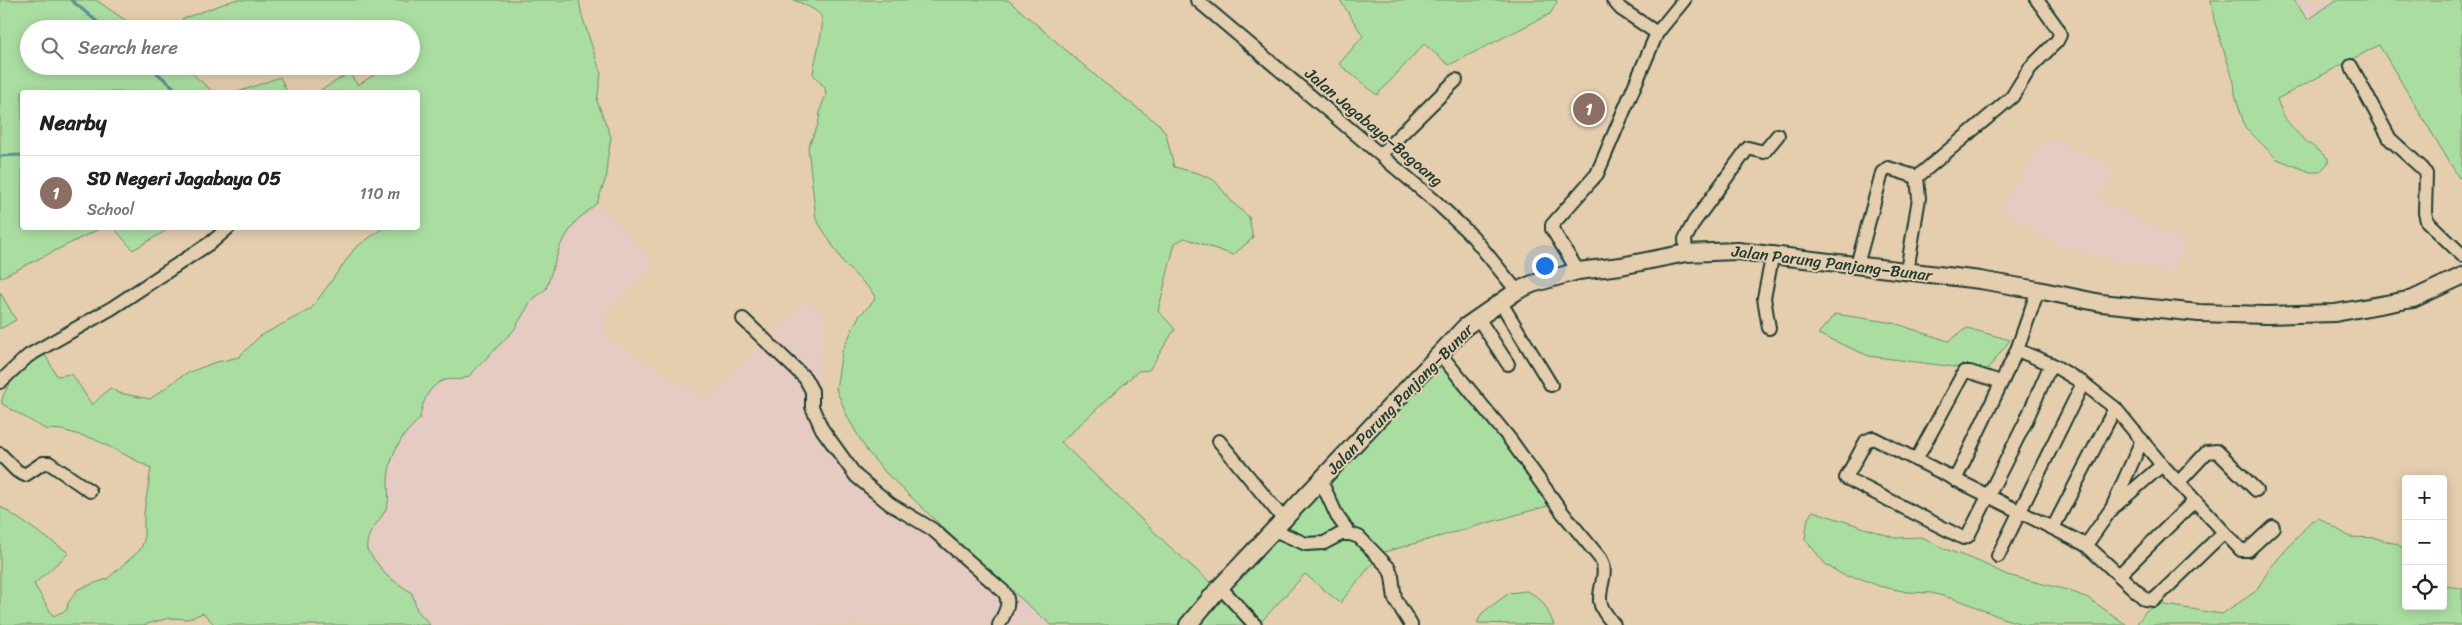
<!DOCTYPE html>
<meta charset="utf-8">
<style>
body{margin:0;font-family:Sriracha,sans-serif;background:#f2f2f2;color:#202124}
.controls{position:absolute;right:15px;bottom:15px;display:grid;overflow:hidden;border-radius:5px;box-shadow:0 2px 12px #0003}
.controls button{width:45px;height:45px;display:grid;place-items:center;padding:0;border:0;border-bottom:1px solid #e0e0e0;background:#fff;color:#202124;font:25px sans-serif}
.you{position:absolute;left:1544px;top:265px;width:18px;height:18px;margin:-12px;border:4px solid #fff;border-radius:50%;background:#1a73e8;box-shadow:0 0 0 8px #1a73e833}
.badge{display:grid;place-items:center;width:32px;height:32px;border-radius:50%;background:#1f3d34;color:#fff;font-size:16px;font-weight:700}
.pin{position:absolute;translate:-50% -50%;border:2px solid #fff;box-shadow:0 1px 5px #0006}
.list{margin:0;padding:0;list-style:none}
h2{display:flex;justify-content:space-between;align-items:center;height:65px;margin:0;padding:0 20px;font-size:21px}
h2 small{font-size:16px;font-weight:400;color:#757577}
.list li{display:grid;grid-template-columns:32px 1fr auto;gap:15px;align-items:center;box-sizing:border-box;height:75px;padding:0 20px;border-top:1px solid #e0e0e0}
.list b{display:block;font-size:19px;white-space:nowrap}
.list p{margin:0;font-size:16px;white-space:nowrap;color:#757577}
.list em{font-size:16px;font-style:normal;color:#757577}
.icon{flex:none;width:28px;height:28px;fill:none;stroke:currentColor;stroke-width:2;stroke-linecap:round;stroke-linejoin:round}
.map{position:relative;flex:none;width:2462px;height:625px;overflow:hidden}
.search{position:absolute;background:#fff;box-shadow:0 2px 12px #0003;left:20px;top:20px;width:400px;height:55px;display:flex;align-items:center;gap:12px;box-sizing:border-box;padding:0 18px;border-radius:28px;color:#757577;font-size:19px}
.panel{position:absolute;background:#fff;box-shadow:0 2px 12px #0003;left:20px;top:90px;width:400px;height:140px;border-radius:5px}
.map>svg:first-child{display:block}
</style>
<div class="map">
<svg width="2462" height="625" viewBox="0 0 2462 625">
<rect width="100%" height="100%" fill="#e5ceae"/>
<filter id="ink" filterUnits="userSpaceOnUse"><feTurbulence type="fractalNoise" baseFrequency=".02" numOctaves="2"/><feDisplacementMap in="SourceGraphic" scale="10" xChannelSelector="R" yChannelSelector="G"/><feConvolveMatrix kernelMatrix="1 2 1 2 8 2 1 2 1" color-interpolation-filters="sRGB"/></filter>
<g filter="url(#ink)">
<g fill="#e6cbc2">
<path d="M2294,0H2336L2308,20Z"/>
<path d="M2047,136L2115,168L2099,199L2187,242L2173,273L2062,247L1999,209Z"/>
<path d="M594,205L611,215L655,265L603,315L607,337L706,400L807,300L825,315L815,412L869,493L978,561L1051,625H430L427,622L417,610L412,593L387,576L367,550L369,534L387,507L388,475L396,446L405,432L420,419L421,404L433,388L445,380L459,381L514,330L531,301L546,289L560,246L575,222Z"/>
</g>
<g fill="#aadea1" stroke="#648e6a">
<path d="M0,0H96L138,29H29V66H184L213,92H22V228H101L0,278Z"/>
<path d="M234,0H579L582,16L601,74L597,101L611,137L607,162V175L597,203L575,222L560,246L546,289L531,301L514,330L469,376C458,382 455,378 445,380C429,384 421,405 420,419C401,435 389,455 388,482C388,490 390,502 386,509C379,523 365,533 367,550L387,576L412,593L417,610L430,625H215L203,613L188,619L169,618L143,625H0V506L69,553L34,584L53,616L67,610L68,603L78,589L107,579L140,550L144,541V513L151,468L94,439L62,430L45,429L2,404C0,388 31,361 43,351L57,376L72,374L92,405L110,388L119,393L150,399L185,374L213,363L239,357L260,336L311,309L355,248L383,228H418V92H318L349,73L358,85L388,66H411V29H188L182,19Z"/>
<path d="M794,0H1008L1103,82L1160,125L1166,134L1174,167L1198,173L1214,180L1233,203L1249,217L1253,238L1233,255L1185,238L1175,243L1158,311L1175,329L1149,370L1138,371L1061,442L1169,546L1219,590L1437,355L1544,486L1551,505L1381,553L1340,603L1305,574L1258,625H1051L978,561L886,473L867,451L848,418L836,389L842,351L859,316L874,301L875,297L870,289L845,265L816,219L808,147L818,125L821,107L826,95L825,88L813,74C814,61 826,24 821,16C815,8 802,4 794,0Z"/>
<path d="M1340,0H1556L1557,2L1550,14L1449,65L1424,44L1377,95L1339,64L1363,36Z"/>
<path d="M2211,0H2294L2308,20L2336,0H2462V175L2459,178L2379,45L2277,99C2286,129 2305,140 2328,158V163L2320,172H2310L2277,159L2245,127L2235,94L2234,82L2214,20Z"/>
<path d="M280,77L287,92H238Z"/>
<path d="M114,228H170L133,250Z"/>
<path d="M0,292L16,320L0,329Z"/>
<path d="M1835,314L1894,323L1948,341L1967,328L2010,340L1986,371L1869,356L1818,334Z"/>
<path d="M1813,511L1895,538L1922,537L1945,549L1980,562L2007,575L2067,590L2088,598L2127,625H2026L2002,618L1962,601L1931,593L1907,592L1879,586L1859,578L1845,576L1826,565L1805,539L1808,518Z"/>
<path d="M2319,518L2350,537L2375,538L2397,544L2406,550V606H2443V586L2462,588V625H2136L2146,611L2160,604L2222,614L2255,592L2271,567L2311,521Z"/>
<path d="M1526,591C1543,597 1547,609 1554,625L1477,623L1482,613L1509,593Z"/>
</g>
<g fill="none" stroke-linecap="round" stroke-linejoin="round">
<g stroke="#579493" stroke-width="3">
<path d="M71,0L106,29"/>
<path d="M149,66L179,92"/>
<path d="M0,156L22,155"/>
</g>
<defs>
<g id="minor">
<path d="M1197,0L1435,201L1473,237L1517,291"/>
<path d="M1613,0L1621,9L1657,33"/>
<path d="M2351,66L2390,139L2423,169L2426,174L2425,213L2427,221L2462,255"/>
<path d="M1382,153L1456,80"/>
<path d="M1917,177L2012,97L2030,68L2057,41L2060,35L2058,29L2037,0"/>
<path d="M1686,253L1685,239L1694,222L1748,148L1764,152L1778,135"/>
<path d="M1857,265L1882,173L1888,168L1917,177"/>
<path d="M1578,271L1552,229V225L1597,174L1657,33L1684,0"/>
<path d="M1907,271L1919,198L1917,177"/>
<path d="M1501,303L1551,385"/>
<path d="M1478,318L1508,364"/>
<path d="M743,319L805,378L812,391V407L822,429L856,476L890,504L932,529L1004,592C1012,603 1004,614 999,625"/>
<path d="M1769,328L1764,298L1773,253"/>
<path d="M2017,350L2051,364L2083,383L2115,408L2162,465L2224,532L2154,600L2145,599L2086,545L1873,438L1866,441L1846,478L1963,538L1968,536L2025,423L2051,364"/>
<path d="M1440,354L1509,438L1562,512L1600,558C1609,572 1599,585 1600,601C1601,610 1609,618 1614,625"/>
<path d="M0,382L28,356L112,308L213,241L228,228"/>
<path d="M1219,441L1285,521"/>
<path d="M0,454L17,471L25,475L43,463H49L90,491"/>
<path d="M1916,460L1964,372H1970L2001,382"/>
<path d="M1955,480L2017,350L2038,290"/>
<path d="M1321,481L1337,516L1350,534"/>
<path d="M2178,483L2207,452L2217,451L2256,490"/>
<path d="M2116,505L2162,465"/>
<path d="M2053,528L2115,408"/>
<path d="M1274,530L1306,544L1324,543L1341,534H1350L1359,537L1389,568L1392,576L1395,599L1411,625"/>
<path d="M2224,532L2241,550H2248L2273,527"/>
<path d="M2086,545L2112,508L2142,440"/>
<path d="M1998,556L2083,383"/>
<path d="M2119,575L2194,501"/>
<path d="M1220,587L1255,625"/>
</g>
<path id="major" d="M1188,625L1220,587L1465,327L1517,291L1532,284L1578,271L1621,266L1686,253L1738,251L1980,280L2038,290L2101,303L2199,313L2266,315L2335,313L2413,299L2462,276"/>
</defs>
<use href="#minor" stroke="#1f3d34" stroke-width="16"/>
<use href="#major" stroke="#1f3d34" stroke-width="20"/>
<use href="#minor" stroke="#e5ceae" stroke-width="12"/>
<use href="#major" stroke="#e5ceae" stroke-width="16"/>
</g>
</g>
<g text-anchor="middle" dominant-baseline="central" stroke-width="4" stroke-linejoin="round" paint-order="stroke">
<g font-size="16" fill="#1f3d34" stroke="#e5ceae">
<text transform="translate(1374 127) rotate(40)">Jalan Jagabaya–Bagoang</text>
<text transform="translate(1832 263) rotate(7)">Jalan Parung Panjang–Bunar</text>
<text transform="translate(1400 399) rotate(-46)">Jalan Parung Panjang–Bunar</text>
</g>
</g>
</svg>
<div class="controls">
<button>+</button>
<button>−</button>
<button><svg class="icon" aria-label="locate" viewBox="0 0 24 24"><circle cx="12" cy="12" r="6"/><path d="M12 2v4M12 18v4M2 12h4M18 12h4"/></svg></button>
</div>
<div class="you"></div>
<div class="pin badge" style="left:1589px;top:109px;background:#8d6e63">1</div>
<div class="search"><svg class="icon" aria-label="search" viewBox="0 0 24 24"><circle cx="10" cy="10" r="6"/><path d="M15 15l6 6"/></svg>Search here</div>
<section class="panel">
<h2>Nearby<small></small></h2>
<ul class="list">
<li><span class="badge" style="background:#8d6e63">1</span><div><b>SD Negeri Jagabaya 05</b><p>School</p></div><em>110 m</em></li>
</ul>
</section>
</div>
